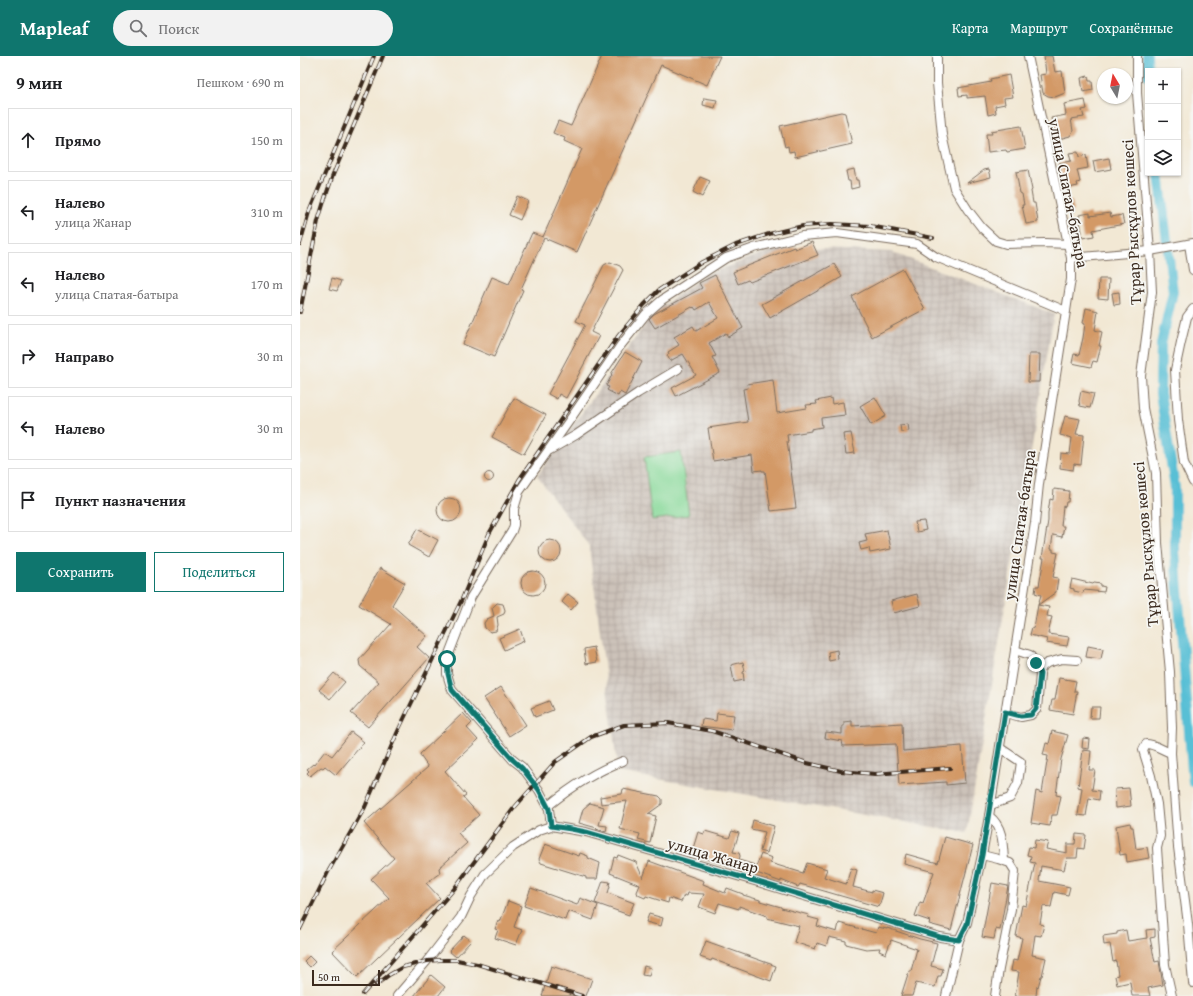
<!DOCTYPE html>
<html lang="ru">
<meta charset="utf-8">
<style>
body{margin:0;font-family:"Gentium Book Plus",serif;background:#f2f2f2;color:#202124}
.controls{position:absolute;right:12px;top:12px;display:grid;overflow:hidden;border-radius:0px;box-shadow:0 1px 3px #0004}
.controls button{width:36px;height:36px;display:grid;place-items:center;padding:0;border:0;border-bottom:1px solid #e0e0e0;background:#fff;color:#202124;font:20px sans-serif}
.compass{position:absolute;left:797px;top:12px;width:36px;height:36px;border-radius:50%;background:#fff;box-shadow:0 1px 3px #0004;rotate:350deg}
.scale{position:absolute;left:12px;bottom:10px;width:68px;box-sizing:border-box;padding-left:4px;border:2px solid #3b2a1e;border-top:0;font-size:11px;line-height:14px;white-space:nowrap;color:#3b2a1e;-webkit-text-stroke:3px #f6f6f2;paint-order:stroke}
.stop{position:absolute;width:12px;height:12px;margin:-9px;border:3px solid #0f766e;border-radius:50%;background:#fff}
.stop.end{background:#0f766e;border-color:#fff;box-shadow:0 1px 4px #0008}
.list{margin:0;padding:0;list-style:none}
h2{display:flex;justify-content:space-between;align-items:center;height:52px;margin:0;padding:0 16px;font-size:17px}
h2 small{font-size:13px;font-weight:400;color:#757577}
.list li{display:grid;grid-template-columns:26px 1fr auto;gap:12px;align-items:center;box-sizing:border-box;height:64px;margin:0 8px 8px;padding:0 8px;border:1px solid #e0e0e0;border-radius:0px}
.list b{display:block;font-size:15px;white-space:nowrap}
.list p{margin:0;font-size:13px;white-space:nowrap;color:#757577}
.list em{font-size:13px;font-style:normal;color:#757577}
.actions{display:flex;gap:8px;padding:12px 16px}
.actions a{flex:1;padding:9px 0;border:1px solid #0f766e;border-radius:0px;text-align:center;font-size:14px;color:#0f766e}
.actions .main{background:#0f766e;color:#fff}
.icon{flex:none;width:22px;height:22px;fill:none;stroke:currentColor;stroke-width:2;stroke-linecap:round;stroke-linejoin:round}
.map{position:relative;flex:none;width:893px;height:940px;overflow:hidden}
header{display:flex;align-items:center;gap:24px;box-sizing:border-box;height:56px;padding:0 20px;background:#0f766e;color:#fff}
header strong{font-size:19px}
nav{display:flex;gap:22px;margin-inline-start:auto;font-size:14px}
.search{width:280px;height:36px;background:#f2f2f2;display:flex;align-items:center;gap:10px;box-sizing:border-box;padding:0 14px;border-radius:22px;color:#757577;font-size:15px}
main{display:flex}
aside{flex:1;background:#fff}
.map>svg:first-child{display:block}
</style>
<header>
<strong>Mapleaf</strong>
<div class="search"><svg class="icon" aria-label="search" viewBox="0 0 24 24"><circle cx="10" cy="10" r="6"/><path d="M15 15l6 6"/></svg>Поиск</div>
<nav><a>Карта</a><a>Маршрут</a><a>Сохранённые</a></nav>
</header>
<main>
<aside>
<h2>9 мин<small>Пешком · 690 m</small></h2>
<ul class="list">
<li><svg class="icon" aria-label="ahead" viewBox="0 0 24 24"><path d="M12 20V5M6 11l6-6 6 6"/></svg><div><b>Прямо</b></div><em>150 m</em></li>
<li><svg class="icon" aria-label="left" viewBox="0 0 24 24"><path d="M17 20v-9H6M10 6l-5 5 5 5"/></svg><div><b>Налево</b><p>улица Жанар</p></div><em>310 m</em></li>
<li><svg class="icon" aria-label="left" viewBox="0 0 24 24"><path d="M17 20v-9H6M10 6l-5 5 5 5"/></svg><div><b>Налево</b><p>улица Спатая-батыра</p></div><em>170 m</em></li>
<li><svg class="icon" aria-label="right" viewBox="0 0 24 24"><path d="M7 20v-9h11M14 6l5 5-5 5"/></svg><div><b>Направо</b></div><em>30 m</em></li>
<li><svg class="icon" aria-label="left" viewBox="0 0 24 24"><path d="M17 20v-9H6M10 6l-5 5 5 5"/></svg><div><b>Налево</b></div><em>30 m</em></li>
<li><svg class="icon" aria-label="arrive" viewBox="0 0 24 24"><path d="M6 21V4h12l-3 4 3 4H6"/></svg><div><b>Пункт назначения</b></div></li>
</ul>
<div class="actions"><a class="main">Сохранить</a><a>Поделиться</a></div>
</aside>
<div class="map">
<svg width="893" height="940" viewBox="0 0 893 940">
<defs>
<pattern id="industrial-grid" width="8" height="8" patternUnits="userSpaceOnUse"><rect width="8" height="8" fill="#ccc2b9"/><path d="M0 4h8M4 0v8" fill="none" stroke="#b0a79f"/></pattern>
</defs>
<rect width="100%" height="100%" fill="#f6f6f2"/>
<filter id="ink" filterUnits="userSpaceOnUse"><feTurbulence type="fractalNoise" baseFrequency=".025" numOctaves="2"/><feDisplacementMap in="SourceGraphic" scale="8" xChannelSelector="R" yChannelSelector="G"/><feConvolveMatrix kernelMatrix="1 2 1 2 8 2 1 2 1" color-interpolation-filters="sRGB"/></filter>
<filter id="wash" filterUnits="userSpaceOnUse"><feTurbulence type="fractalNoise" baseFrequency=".012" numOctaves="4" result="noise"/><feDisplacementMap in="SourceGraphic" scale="16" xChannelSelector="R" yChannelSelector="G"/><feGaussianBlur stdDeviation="0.9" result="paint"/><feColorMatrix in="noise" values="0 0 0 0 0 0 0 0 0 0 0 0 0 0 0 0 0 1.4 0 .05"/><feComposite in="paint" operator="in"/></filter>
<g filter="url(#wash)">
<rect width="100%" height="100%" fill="#f2e8d4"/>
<path fill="url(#industrial-grid)" d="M480,191L591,196L754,258L667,777L318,716L289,490L237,420L353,257L405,219Z"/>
<path fill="#88d99a" stroke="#62825c" d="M381,396L389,459L352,464L344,401Z"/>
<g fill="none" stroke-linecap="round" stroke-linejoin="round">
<g stroke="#58bfd5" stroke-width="10">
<path d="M847,0L848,19"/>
<path d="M859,117L873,236L861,288L860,337L875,432V496L893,726"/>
</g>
</g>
<g id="blocks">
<g fill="#d39966">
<path d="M302,0H420L407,29L361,9L277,196L244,182L221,233L223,234L194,301L163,288L192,221L209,228L232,177L243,181L282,93L264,85L265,82L253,77L258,65L271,70Z"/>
<path d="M744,0H752L755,16L762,15L765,37L755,41L748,40L743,37L740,19L746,18Z"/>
<path d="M709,19L713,41L704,42L705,48L695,50L696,57L688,59L685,40L667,42V39L659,40L658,32L691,26L690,23Z"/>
<path d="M788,20L789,25H792L793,34L783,36L781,22Z"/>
<path d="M404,42L417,44L415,52L403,49Z"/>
<path d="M785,44L787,53L782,54L784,61L771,63L773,75L770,80L759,83L756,82L755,81L751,62L766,59L764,48Z"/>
<path d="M541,56L545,57L552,88L495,101L494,95L489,96L488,90L485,91L480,70Z"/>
<path d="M721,70L725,93L707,96L706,94L688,96L686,78H692L691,75Z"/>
<path d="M778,96L779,101L786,99L788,112L777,114L780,126L777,127L778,130L764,133L759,107L771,105L769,97Z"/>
<path d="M809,102L811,113L795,116L793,105Z"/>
<path d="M554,113L556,124H558L559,131L551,133L550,125H548L546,115Z"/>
<path d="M689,113L691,121L667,127L684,114Z"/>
<path d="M728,114L732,134L731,135L733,147H735L738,166L726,168L722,149H724L722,138L720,137L716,116Z"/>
<path d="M400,121L410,125L402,141L393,136Z"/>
<path d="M217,140L228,145L220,164L209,159Z"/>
<path d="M772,145L774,155L767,156L765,146Z"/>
<path d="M790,157V160L810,157L811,161L822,159L824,168L793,174L794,180L783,182L779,159Z"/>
<path d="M512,186L518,199L450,226L448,224L438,228L433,216L494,191L495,193Z"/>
<path d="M310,206L320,210L323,214L291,276L299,280L266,342L259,338L257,343L248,338L285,269L276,265L304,209Z"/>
<path d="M534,208L542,221L470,262L462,248Z"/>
<path d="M603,213L625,253L572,281L552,241Z"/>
<path d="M415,219L443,272L428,281L426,277L409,287L416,300L412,301L420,317L376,340L372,332L396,319L383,298L370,305L367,299L369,298L368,296L379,289L374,281L393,270L396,275L418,262L409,246L396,254L394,251L393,252L392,251L355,272L349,263L354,258L402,232L399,227Z"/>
<path d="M32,222L41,225L37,235L29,233Z"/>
<path d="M799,223H809L808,243L798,242Z"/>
<path d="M819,236L820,248L814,249L812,237Z"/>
<path d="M786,252L798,255L795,274L802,276L799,290H801L797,306L793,305L791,311L772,307L774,298L779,299L783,282L785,268L783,267Z"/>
<path d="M325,296L342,306L325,339L320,336L318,340L307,334L309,331L306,330L312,319L311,318Z"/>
<path d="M729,298H740L739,326H728Z"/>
<path d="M473,324L477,357L507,352L506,349L517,348L516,345L531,342L532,348L543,346L545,359L521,362L522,371L511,373V375L487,379L488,385H487L496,452L471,455L465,415H462V414L454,415L452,399L413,405L408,372L448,366L443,333L448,332L447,328Z"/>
<path d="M781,335L794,338L790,352L780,350L779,345Z"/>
<path d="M575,341L586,360L571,369L560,350Z"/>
<path d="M214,342L246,359L224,398L192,381Z"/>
<path d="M765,360L780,363L776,378L784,379L781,409L774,408L773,414L760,412L761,397L770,398L772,382L760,379Z"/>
<path d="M608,368L609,375L601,376L600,369Z"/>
<path d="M551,377L555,397L546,398L543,378Z"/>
<circle cx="189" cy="421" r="4.5"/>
<path d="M754,433L769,435L768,446H766L765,451L763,450L761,470H764L762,481L753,479L751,493H753V496L758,497L753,521L758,522L756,536L738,549L741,539L735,537L736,530H739L744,502H742L748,465V457L750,443L753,444Z"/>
<circle cx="149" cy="454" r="12"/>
<path d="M624,465L626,474L617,476L615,466Z"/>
<path d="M117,473L138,484L129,501L108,489Z"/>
<path d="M587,474L591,493L570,497L569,492L561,494L559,487L567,485L565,478Z"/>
<circle cx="250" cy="495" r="11"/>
<path d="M80,512L105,527L92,549L127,580L117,591L129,602L68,671L51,657L79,626L60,610L59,604L91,568L59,549Z"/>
<circle cx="233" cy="527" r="12"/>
<path d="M772,523L793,528L794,527L801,528V530L805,531L804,536L784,534L783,537L774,535V533L770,532Z"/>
<path d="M268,538L278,546L271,554L262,546Z"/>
<path d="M617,538L620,550L594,557L591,545Z"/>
<path d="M197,547L203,548L205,554L204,558L197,561L198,569L196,575L190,576L185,572L184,567L187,563L194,560L192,552Z"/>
<path d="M738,549L749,551L747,560L752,561L748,578L769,581L767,590L746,587L747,583L730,579L732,571L734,572Z"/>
<path d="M220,573L224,585L204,594L199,582Z"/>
<path d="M788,590L803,593L801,603L786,601Z"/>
<path d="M294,591L297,606L286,608L284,593Z"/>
<path d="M537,594L538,603L529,605L528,596Z"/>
<path d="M443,606L445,615L443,616L444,624L434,626L431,609Z"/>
<path d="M34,617L45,626L30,643L19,634Z"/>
<path d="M759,622L776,625L774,635H777L773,658L750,654L752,644H755Z"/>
<path d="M201,631L226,669L209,680L184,642Z"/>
<path d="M249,645L253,654L235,661L231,652Z"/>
<path d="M791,651H800L799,662H790Z"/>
<path d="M163,657L172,667L167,672L178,684L145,715L166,739L163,741L179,759L158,777L167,787L139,812L140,817L126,827L140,842L57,921L32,895L89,842L71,823L94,802L64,767L128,711L121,701L120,698Z"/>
<path d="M417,657L434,659L432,674L401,670L402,663L416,665Z"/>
<path d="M552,665V670L602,667L603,695L662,690L665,727L646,729V726L599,729L596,688L543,690L542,685L525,682L526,676L542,678V670H544V666Z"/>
<path d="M752,675L768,679L761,703L756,739L761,740L757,759H752L750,770L731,767L736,735L742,737L748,700L743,699L746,687L749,688Z"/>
<path d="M51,676L64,686L36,719L25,710L23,712L21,711L10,720L7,717L9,715L7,713L13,708L14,709L25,695L32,700Z"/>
<path d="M783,682L790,683L789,693L782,692Z"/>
<path d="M783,694L791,695L789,714H795L792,734L800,735L799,744L789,742L786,760L778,759L782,732L778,731Z"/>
<path d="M829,732L831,750L816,752L815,733Z"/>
<path d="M323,733L359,740L362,743V748L348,758L356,760L350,787L338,784L340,778L320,773L327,745L301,748L300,741L322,738Z"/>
<path d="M290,747L304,751L299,769L307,770L306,776L296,773L297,772L279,767L283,753Z"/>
<path d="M453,764L474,770L467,797L460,795L465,776L451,773Z"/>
<path d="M830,767L831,771H833L836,793L847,791L849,802L827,806L826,798L820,799L816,770Z"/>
<path d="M405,775L429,782L432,775L439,777L433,796L439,797L440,800L439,804L455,809L452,818L445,816V814L391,799L398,776L404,778Z"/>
<path d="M776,778L786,779L784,793L778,792L777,802H767L764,814L741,810L739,825L770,831L768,839L754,836L751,851L743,850L740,868L744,869L741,880L735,879L732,899L746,902L742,920H741L738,931L737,930L736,940H715L719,916L711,915L713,904L717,905L722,882L716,880L722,849L726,850L735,807L730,806L731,800L727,799L729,791L734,792L735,784L748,786L746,793L767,797V788H775Z"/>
<path d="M645,781L673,789L651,874L629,868L630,865L615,860L620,846L623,847L634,816L604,808L606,798L638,807Z"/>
<path d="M245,788L279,800L280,797L288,800V802L300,807L297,823H286V821L241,807L239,803Z"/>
<path d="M461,798L472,802L470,807L503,817L507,807L527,813L524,821L546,828L551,812L557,814L553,831L572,836V834L583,837L579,851L500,828L498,831L481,824V826L454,816Z"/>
<path d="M318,799L336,806L343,822L349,805L404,825L403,828L425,837L427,832L443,838V839L460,844V845L481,851V852L509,859L508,861L519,864L517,870L537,876L539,867L576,877L578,871L587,873V872L620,883L637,887L631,910L643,913L641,920H638L635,931L616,927L612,940H601L609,915H611L617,893L591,884L586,898L579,895L580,892L566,893L546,888V885L529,881L526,890L517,887L515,893L494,886L499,870L467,862V860L439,850V853L419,847L415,857L399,851L404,838L388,837L387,840L384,839L381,846L369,842L368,847L346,840L345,842L338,839L337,836L340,829L310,817L314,801L317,802Z"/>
<path d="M303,825L310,826L309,829L310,830L308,837L334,847L329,859L295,847Z"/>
<path d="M692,827L708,830L700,874L696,873L694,883L682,881Z"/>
<path d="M231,832L277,849L280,842L298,849L293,864L268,855L265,864L224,850Z"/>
<path d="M208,845L221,850L214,871L222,874L216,889L195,882L198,874L195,873L198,865L200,866Z"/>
<path d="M349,858L363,862L361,870L346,866Z"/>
<path d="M855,873V881L850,882L855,906L859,905L863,929L848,932L850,940H832L830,926L817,929L815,920L818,919L816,905L813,906L810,888L804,889L803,880L817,878V876L826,874L828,885L847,882L846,874Z"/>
<path d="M164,879L171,885L156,901L149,895Z"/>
<path d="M406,885L476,910L471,925L412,903L411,905L400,901Z"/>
<path d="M9,900L15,906L10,911L4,905Z"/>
<path d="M251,910L292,923L286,940H242Z"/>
<path d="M344,910L351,912L349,920L342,919Z"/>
<path d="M131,919L145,931L138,940H114Z"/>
</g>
</g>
</g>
<g filter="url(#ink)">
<use href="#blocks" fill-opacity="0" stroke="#7b6c5e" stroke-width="1"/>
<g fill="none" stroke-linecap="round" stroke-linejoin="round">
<defs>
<g id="minor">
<path d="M637,0V27L642,79L654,132L668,154L682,172L696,185L706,188L745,187L768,188"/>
<path d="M837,0V37L850,195L852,236L841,320L843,352L856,417L858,487L870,616L872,672L871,697L878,791L888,868L893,927"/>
<path d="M889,188L893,214"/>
<path d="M771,202L850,195L893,187"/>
<path d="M893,253L887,261L881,286L875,314L878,364L884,407L893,426"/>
<path d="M250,394L276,379L338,337L378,313"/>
<path d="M738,614L747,607L762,603L777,604"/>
<path d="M705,657L721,661L731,659L737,653L740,618L735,607L730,599L715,594"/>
<path d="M871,697C862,694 855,688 846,688L843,694L851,720L857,748L860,780L857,792L865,909L872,940"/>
<path d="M691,749L710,742L718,727L721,706L700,692"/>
<path d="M248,750C270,732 296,715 323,705"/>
<path d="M689,760C703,770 703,788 704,805"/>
<path d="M251,770L249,753L239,734L222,711L213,704L152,634L147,618V603L171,541L212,475L214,469V453L219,436L269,365L321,289L346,258L362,244L426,202L454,192L502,180L537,177L617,188L636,201L766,255"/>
<path d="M682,799L698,803L710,807L715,815L711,853L699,913L695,940"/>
<path d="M97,940L127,905L161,861L171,840L185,818L213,791L239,774L251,770L286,776L458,826L640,881L659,884"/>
<path d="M646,940L659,884L667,867L682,799L689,760L735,467L739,428L771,223V202L728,0"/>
</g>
</defs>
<use href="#minor" stroke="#7b6c5e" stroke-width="10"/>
<use href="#minor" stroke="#fff" stroke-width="8"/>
<defs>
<g id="rail">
<path d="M0,188L9,156L74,0"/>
<path d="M0,256L18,165L25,142L33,119L83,0"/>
<path d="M0,873L28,816L65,751L98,675L162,543L189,478L219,424L319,279L344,249L359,234L402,206L436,189L469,178L503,170L532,168L570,170L633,182"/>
<path d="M76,929L89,919L103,911L127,905L140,904H157L177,908L282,940"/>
<path d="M63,938L154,833L214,752L255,706L291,681L324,669L368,667L412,675L507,707L541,715L575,718L650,712"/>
</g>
</defs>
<use href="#rail" stroke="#3b2a1e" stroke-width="4"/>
<use href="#rail" stroke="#f6f6f2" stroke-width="2.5" stroke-dasharray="8" stroke-linecap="butt"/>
</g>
</g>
<g fill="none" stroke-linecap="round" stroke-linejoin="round" filter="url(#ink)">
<path stroke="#0f766e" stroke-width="5" d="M147,603L148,618L152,634L213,704L222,712L239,734L249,753L251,770L271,773L286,776L458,826L640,881L659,884L667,868L682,799L705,656L721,660L731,659L736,653L740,618L736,607"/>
</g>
<g text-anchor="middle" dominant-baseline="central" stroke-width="3.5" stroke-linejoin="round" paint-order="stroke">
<g font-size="16" fill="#3b2a1e" stroke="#f6f6f2">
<text transform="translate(769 137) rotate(79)">улица Спатая-батыра</text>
<text transform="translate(831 166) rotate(-93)">Тұрар Рысқұлов көшесі</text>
<text transform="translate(719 469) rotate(-82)">улица Спатая-батыра</text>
<text transform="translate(845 488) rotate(-95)">Тұрар Рысқұлов көшесі</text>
<text transform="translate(413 799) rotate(16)">улица Жанар</text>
</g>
</g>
</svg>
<div class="controls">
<button>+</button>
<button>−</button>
<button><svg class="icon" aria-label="layers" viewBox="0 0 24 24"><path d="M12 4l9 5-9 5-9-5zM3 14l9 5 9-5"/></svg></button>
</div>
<svg class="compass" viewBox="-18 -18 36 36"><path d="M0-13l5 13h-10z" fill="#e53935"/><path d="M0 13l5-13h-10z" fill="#757577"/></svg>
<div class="scale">50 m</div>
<div class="stop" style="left:147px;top:603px"></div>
<div class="stop end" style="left:736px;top:607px"></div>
</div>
</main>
